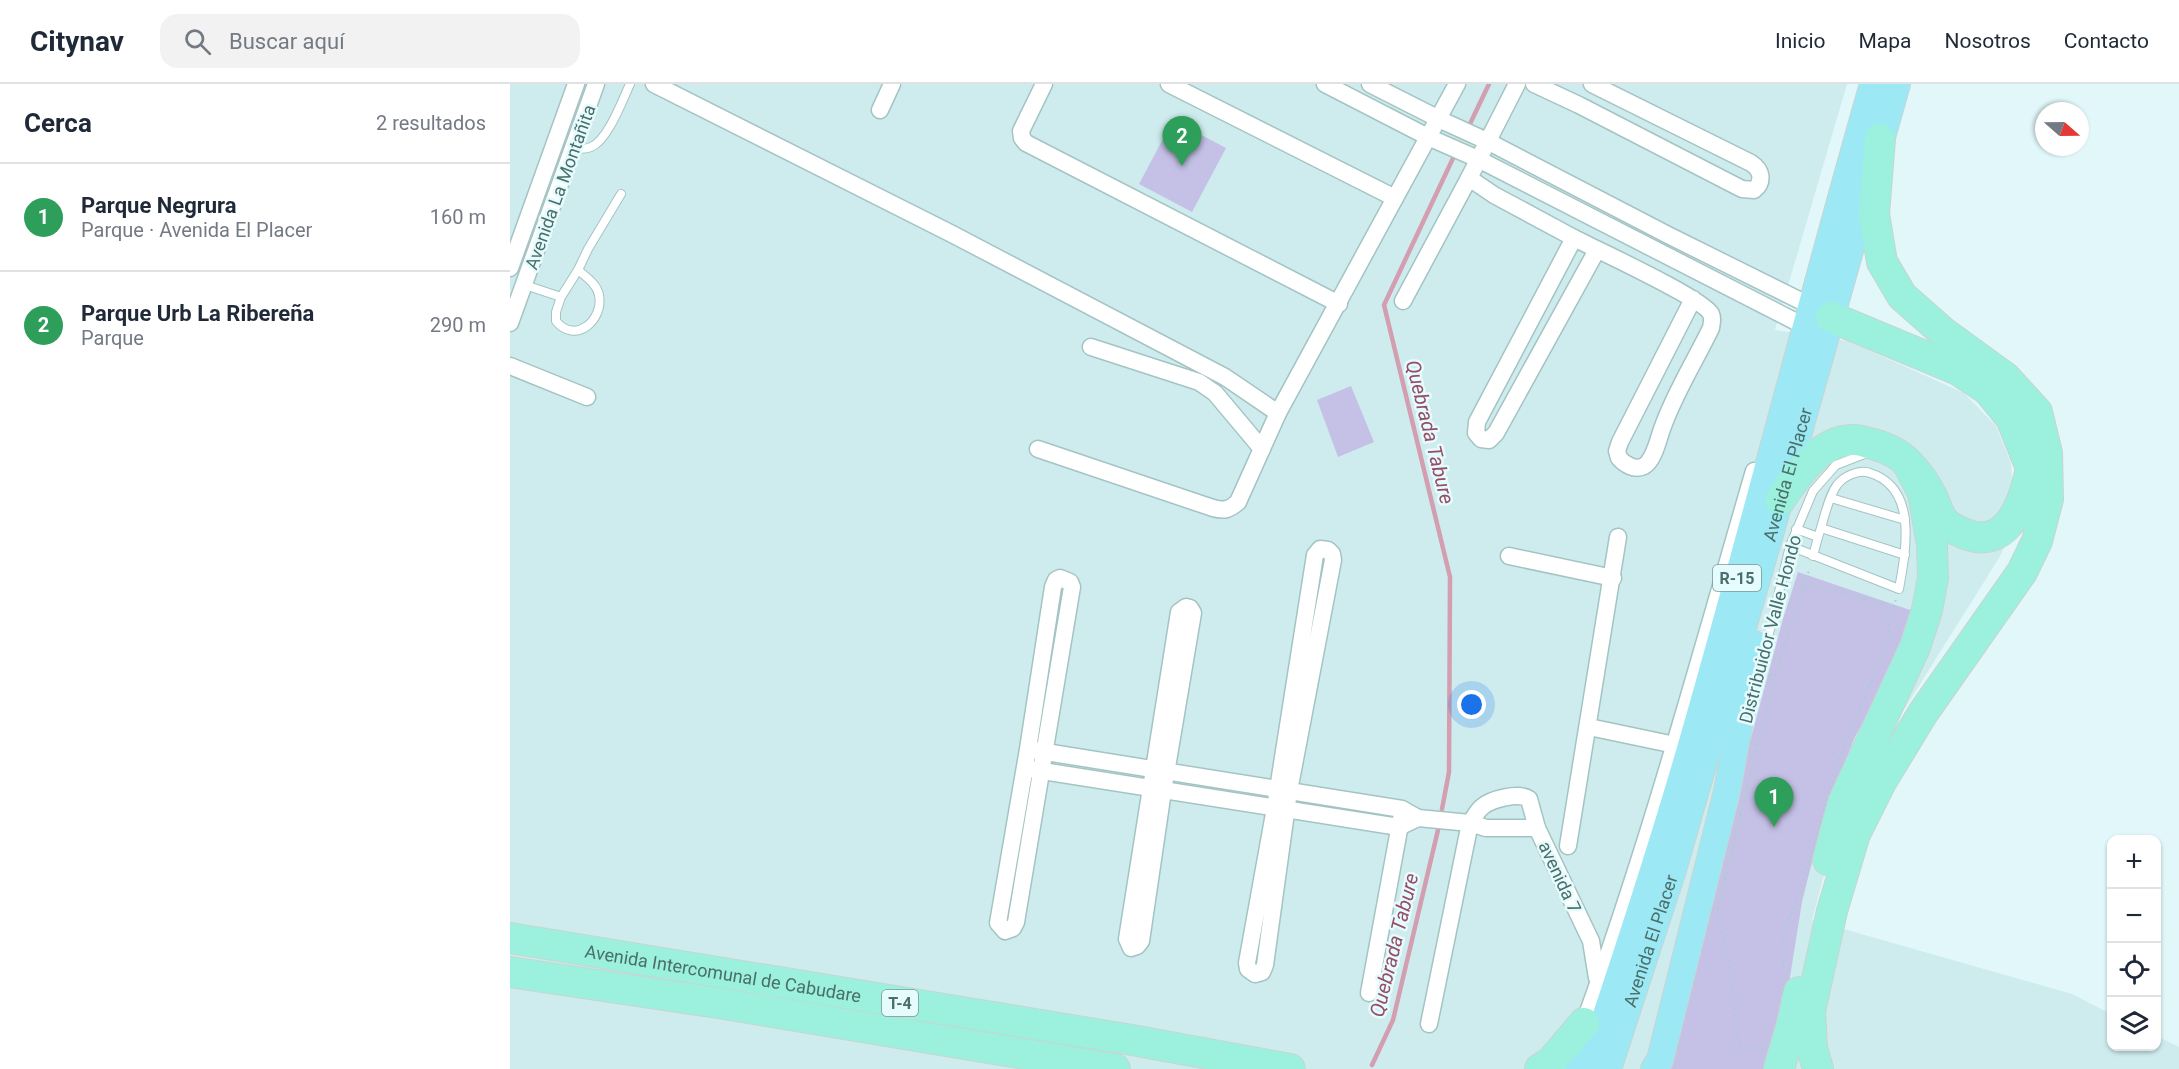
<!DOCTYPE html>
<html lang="es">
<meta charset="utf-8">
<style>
body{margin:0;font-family:Roboto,sans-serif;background:#f2f2f3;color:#1f2937}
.controls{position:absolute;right:18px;bottom:18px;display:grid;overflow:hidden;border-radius:12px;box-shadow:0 2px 4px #0004}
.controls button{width:54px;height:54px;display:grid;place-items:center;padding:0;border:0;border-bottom:2px solid #e0e1e3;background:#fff;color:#1f2937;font:30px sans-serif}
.compass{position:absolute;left:1525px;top:18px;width:54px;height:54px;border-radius:50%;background:#fff;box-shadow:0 2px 4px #0004;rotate:110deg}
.you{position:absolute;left:962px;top:621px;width:21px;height:21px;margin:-15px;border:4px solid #fff;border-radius:50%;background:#1a73e8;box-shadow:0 0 0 9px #1a73e833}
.badge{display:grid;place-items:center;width:39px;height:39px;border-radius:50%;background:#1a73e8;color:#fff;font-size:20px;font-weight:700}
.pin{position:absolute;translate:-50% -50px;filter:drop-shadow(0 2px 3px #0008)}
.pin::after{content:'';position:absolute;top:32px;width:21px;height:18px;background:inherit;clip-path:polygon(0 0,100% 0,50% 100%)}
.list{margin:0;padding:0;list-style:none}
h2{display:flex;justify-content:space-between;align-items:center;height:78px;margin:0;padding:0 24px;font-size:26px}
h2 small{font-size:20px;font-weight:400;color:#747a83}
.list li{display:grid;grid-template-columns:39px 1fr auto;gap:18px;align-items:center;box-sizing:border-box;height:108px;padding:0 24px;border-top:2px solid #e0e1e3}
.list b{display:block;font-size:22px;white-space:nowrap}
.list p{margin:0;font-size:20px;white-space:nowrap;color:#747a83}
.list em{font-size:20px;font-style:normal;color:#747a83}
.icon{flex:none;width:33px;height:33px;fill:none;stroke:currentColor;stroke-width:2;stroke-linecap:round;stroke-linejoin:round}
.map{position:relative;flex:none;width:1669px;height:985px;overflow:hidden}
header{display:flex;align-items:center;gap:36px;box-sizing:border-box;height:84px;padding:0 30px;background:#fff;border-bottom:2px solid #e0e1e3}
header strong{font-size:28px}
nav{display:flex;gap:33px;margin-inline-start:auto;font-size:21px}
.search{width:420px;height:54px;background:#f2f2f3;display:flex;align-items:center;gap:15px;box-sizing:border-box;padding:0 21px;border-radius:18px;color:#747a83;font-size:22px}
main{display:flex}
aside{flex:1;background:#fff}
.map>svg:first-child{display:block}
</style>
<header>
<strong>Citynav</strong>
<div class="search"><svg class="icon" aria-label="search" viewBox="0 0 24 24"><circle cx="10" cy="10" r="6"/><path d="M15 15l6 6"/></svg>Buscar aquí</div>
<nav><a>Inicio</a><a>Mapa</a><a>Nosotros</a><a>Contacto</a></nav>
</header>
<main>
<aside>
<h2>Cerca<small>2 resultados</small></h2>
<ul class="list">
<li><span class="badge" style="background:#2e9e5b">1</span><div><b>Parque Negrura</b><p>Parque · Avenida El Placer</p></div><em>160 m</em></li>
<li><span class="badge" style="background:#2e9e5b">2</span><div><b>Parque Urb La Ribereña</b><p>Parque</p></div><em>290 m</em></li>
</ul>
</aside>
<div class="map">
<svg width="1669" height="985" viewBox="0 0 1669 985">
<rect width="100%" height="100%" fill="#e1f7fa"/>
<path fill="#ceecee" d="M0,0H1337L1265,246L1338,257L1454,309L1486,342L1501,379L1504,426L1501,450L1489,474L1365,672L1323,757L1302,836L1562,910L1601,930L1602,962H1646L1647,952L1669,963V985H0Z"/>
<g fill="#c5c1e6">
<path d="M663,36L716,64L682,128L629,100Z"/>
<path d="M841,302L864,358L828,373L807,316Z"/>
<path d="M1288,488L1403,527L1389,571L1344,655L1323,710L1306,762L1292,818L1272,943L1253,985H1152L1273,535Z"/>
</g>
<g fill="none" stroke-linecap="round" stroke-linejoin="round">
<g stroke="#d39eb0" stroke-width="4.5">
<path d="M958,44L979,0"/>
<path d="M932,725L939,688L940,493L874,221L945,70"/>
<path d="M862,981L883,936L928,746"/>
</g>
<defs>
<g id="lane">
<path d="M63,63C69,65 74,66 81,63C98,56 112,17 120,0"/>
<path d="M15,201L51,213L46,228V237C65,261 94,236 89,211C87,200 76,193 68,186"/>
<path d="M51,213L68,186L78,165L111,110"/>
<path d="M1321,414L1395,436"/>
<path d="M1311,444L1395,471"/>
<path d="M1280,462L1389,505C1396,466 1408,404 1360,389C1349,385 1334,392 1327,401C1317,415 1314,437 1308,453L1286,445"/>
<path d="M1303,472L1308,453"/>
<path d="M1254,570L1280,462L1303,407L1326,381L1357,369"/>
</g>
<g id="street">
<path d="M144,0L442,150L715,293L768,329"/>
<path d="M534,0L511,47L512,54L516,59L829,220"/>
<path d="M659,0L885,114"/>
<path d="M815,0L918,53L968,75L1304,247"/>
<path d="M860,0L933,37L979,58L1158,151L1309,226"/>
<path d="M1007,0L959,94L984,111L1064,154"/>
<path d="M1024,0L1069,21L1232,105L1244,106C1254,98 1252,86 1241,79L1082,0"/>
<path d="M370,26L382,0"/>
<path d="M1087,166L986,349L979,356L971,355L966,349L967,338L1064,154C1085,165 1194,215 1201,230C1203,234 1202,239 1201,244C1185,277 1164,310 1152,345C1148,356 1144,376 1134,382C1125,387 1114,380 1109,374L1107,367L1110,358L1183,215"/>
<path d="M0,184L66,0"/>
<path d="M893,217L959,94"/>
<path d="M0,239L86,0"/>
<path d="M581,263L689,298L705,309L752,365"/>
<path d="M0,282L77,313"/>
<path d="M528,365L703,424C714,427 719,426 728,418L768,329L947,0"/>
<path d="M810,465L818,466L822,470L823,476L779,707L755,881L752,888L745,890L738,885L737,879L765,724L805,471Z"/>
<path d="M999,472L1103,494"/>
<path d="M550,494L560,498L562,503L506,838L503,844L495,847L488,839L518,665L543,503L546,496Z"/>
<path d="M676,523L680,524L683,529L653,707L631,857L627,862L621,864L617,855L669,528Z"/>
<path d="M1079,643L1165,661"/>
<path d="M523,666L892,725L908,734L960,739L976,744H1027"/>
<path d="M520,685L889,743L908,734"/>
<path d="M1058,762L1108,453"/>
<path d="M859,909L891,735"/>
<path d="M1074,939C1140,758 1190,572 1244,387"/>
<path d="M919,940L960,739C964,734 967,727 972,723C981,715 1009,708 1019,715L1027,744L1081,857L1087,894"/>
</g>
<g id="primary">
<path d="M1058,985L1060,968L1070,948"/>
<path d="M1078,985C1115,874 1152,763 1184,651C1246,435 1301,216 1363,0"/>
<path id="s1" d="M1098,985L1162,789L1261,447L1387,0"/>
<path d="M1144,985L1150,976L1217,707L1244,560"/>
</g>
<g id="highway">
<path d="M1321,233L1448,286L1478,306L1501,334L1521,384L1522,407"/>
<path d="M1270,416C1286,392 1311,354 1345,356C1351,356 1357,359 1363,360C1377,364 1389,369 1399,380C1407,388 1415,399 1420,409C1425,417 1427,427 1432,435C1438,444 1448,447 1458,451C1500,465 1515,414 1521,384"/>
<path d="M1318,776L1333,719L1405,563L1417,526L1423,494L1422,461L1413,409L1397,378"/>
<path id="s2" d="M0,854L622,956L780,985"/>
<path d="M0,888L208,919L605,985"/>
<path d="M1030,985L1041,978L1074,939"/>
<path d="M1269,985L1282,940L1289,908"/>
<path d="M1308,985L1302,964L1300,927L1322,827L1345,750L1371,698L1413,629L1512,488L1527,457L1538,415L1537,369L1527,328L1496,294L1434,249L1392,212L1372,178L1364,130L1370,55"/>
</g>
</defs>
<use href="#lane" stroke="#a4c4c3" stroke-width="10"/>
<use href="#street" stroke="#a4c4c3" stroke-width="19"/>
<use href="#primary" stroke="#c9d4d2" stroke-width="28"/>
<use href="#highway" stroke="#c9d4d2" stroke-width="32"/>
<g stroke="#9ed2cd" stroke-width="2" stroke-dasharray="1.5 4.5" stroke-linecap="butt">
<path d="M1307,502L1372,520L1377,525L1380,552L1328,678L1294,795L1276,843L1272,857L1274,904L1271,928L1263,956L1256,965C1248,966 1236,968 1230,959C1223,946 1224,907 1222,890C1219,867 1208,846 1208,823L1265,592L1292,506L1297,503Z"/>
<path d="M1292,506L1300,484"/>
<path d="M1381,535L1386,515"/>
</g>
<use href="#lane" stroke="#fff" stroke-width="8"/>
<use href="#street" stroke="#fff" stroke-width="16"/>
<use href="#primary" stroke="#9ce9f5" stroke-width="26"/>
<use href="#highway" stroke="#9bf1dd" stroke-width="30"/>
</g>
<g text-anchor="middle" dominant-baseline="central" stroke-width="5" stroke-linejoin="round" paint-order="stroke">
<g fill="#e6fbfe" stroke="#799996" stroke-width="1.5">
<rect x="1203" y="481" width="48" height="26" rx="4.5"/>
<rect x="372" y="906" width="36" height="26" rx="4.5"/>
</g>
<g font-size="16" font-weight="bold" fill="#4a6f6a">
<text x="1227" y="494">R-15</text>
<text x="390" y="919">T-4</text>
</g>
<g font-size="18" fill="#4a6f6a" stroke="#e6fbfe">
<text transform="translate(50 103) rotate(-70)">Avenida La Montañita</text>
<text stroke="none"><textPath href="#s1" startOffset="621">Avenida El Placer</textPath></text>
<text transform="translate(1260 545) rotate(-75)">Distribuidor Valle Hondo</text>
<text transform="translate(1050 793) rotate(65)">avenida 7</text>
<text stroke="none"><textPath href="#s1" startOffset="135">Avenida El Placer</textPath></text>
<text stroke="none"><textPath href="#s2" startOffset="216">Avenida Intercomunal de Cabudare</textPath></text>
</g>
<g font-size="20" font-style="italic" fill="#954e65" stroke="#e6fbfe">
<text transform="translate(920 348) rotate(76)">Quebrada Tabure</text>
<text transform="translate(884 861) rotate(-76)">Quebrada Tabure</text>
</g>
</g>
</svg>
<div class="controls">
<button>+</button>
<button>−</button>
<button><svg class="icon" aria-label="locate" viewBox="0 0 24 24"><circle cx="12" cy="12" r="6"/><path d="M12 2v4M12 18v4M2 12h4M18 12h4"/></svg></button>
<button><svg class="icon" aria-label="layers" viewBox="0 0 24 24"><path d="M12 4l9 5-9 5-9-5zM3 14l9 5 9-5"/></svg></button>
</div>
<svg class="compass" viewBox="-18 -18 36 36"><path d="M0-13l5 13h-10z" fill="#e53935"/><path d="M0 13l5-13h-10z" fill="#747a83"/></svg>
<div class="you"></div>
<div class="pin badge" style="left:1264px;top:743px;background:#2e9e5b">1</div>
<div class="pin badge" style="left:672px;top:82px;background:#2e9e5b">2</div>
</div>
</main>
